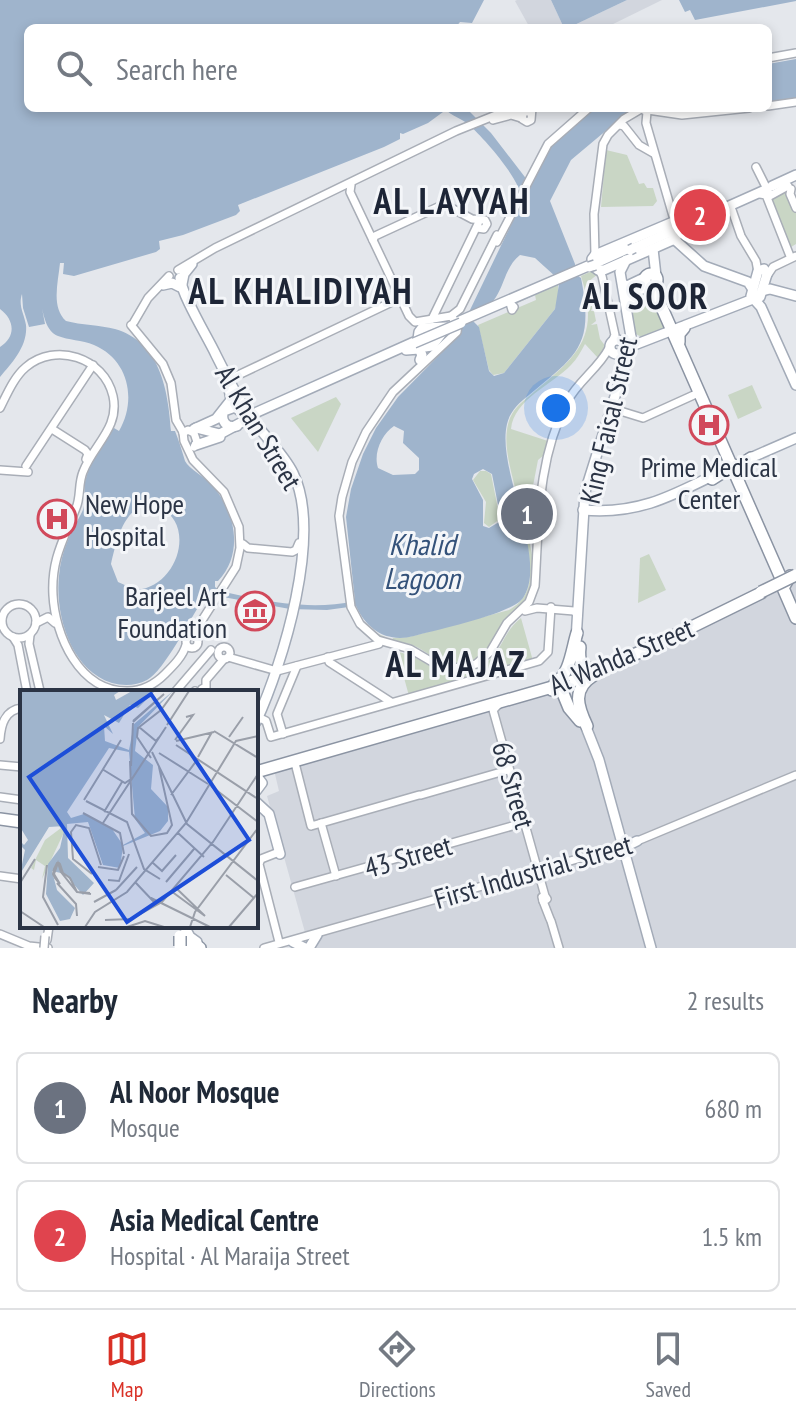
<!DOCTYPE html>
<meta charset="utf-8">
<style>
body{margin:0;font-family:"PT Sans Narrow",sans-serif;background:#f2f2f3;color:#1f2937}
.you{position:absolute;left:556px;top:408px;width:28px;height:28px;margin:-20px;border:6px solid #fff;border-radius:50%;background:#1a73e8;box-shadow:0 0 0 12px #1a73e833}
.badge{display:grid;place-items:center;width:52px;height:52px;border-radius:50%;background:#d93025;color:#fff;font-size:26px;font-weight:700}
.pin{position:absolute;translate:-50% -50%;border:4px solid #fff;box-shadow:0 2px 8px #0006}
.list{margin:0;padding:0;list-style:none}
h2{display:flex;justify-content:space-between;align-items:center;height:104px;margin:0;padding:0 32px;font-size:34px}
h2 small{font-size:26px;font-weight:400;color:#747a83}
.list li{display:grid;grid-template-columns:52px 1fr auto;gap:24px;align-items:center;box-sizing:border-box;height:112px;margin:0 16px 16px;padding:0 16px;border:2px solid #e0e1e3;border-radius:12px}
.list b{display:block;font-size:30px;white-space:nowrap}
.list p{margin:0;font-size:26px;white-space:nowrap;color:#747a83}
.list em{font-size:26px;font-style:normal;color:#747a83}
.icon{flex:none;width:44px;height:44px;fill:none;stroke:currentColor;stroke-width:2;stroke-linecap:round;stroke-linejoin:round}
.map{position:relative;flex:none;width:796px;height:948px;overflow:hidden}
.search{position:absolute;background:#fff;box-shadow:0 4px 12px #0003;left:24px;right:24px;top:24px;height:88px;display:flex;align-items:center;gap:20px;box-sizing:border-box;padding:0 28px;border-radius:12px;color:#747a83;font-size:30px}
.sheet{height:360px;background:#fff}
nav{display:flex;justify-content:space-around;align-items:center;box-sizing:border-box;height:112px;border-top:2px solid #e0e1e3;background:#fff;font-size:22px;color:#747a83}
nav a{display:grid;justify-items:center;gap:4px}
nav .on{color:#d93025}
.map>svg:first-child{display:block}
</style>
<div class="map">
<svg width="796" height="948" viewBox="0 0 796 948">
<rect width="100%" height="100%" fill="#e4e7ec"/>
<g fill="#d2d6de">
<path d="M517,0H551L564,28H530L515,1Z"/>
<path d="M627,0H662L605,28H568Z"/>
<path d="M796,581V773L630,841L622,837L579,699L585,682Z"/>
<path d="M556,689L583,719L617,839L615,844L611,847L306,936L267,796L279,791L274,770Z"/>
<path d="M796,780V948H654L629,853L631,849Z"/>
<path d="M614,852L623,857L649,948H310L317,936Z"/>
</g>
<g fill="#c9d6c5">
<path d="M606,150L627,155L639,184L644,183L647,188H653L657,201L653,206L601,207Z"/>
<path d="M784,190L796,213V244L791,247L770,198Z"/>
<path d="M592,271L598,274L588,282L591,293L589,296H591L593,306L591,311H594L596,321L591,325L597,324L600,339L606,347L598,358L585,344C581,351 577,359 571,365C552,385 514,399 511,429L551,442L544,455L538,460L532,491L519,494L516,492C511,469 501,441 510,418C515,406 526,399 535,391C579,355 600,336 581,276Z"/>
<path d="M558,283V299L555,309L504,373L493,375L489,370L478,325L536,300L535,295L513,305L511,303L521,301Z"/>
<path d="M648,288L668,327L643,338L636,334L631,315L632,299Z"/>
<path d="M752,385L762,408L738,419L728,395Z"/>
<path d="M336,397L341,404L318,452L291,418Z"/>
<path d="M480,471H486L491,474L500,519L489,527L484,523L486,502L473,480Z"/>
<path d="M524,520C529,543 537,563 532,586C530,603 515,607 506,618C493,636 489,663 462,665C437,667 431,652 412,645C406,642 407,645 400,644C383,643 369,632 360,619L372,631L392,640L393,638L409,637L509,610C545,590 524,550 524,520Z"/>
<path d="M649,554L666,590L638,603L640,558Z"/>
<path d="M521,618L533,661L472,678L470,671C505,658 498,636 521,618Z"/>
<path d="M397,652C426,656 431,678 468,672L470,677L409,696Z"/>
</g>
<g fill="#9fb4cc" fill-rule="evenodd">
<path d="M0,0H484L472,23L460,22L455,28H28V108H440L443,112L428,123L403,134L400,133V139L384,147L238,205L240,211L236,215L183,235L159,241L160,249L156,252L74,276L63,274L64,263H60C58,283 51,307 66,321C81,325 100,325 115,329C160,342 168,389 171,431H175C179,441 182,451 185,461C189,469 205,477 212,485C236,512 244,554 218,581H215V587L220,591C265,601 309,611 355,601L346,517L351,489L363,454L376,428L398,397L457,337L522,202C524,183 484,138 469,125C462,118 452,117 444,108H466L491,133L531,185L551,145L595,108H633L571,160L550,201L575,264V274L581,278C594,345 579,354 529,395C519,403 510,411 507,424C496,470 549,560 523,598C512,614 436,630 414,636C387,643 367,630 356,606L327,610L290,609L212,595L202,601C190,619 164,671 147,680C136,686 123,686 112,683C70,670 55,614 59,576C61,552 70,534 81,514C88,502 82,490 86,478C90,461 105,446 112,430L114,428L119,431C137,400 129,360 94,345C82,340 68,340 58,336C46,332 43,313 41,303L45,324L29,327L23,308L22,294C18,306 24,313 26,325C28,346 12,363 0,377V347C16,337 15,320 0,309ZM520,255L535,258L556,277L559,284L555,309L504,373L494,376L489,371L479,327L473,321C478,309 490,307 496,297C505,283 506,266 520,255ZM394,426L404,431L403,443L419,458V470L415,474L393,475L378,468C373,453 382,434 394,426ZM483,469L492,474L499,510L504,519L489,528L483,526V500L472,479L474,474ZM144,505C199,506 185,586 136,590L118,582L111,564C116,543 122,513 144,505Z"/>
<path d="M551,0H627L568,28H564Z"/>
<path d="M679,0H796V1L695,20L690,10L685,12Z"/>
<path d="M796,59V98L768,102V64Z"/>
</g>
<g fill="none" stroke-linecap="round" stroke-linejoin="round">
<defs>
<g id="secondary">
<path d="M768,58L796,53"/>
<path d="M768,106L796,102"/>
<path d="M642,109L647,112L646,123L673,216L678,224"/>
<path d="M531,113L524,111L522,119L527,122L531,120L532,108"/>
<path d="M493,120L511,115L521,118"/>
<path d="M620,125L624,126L639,145L653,153"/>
<path d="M756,167L769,193"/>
<path d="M351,185L350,192L409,316L415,322L451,316L460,309L497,235"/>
<path d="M791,189L790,194L796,208"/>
<path d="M760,194L766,195L790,256"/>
<path d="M768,197L788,186"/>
<path d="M442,203L472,219L485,220L487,224L484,229L477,228L479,220"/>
<path d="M727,208L732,210L741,236L756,261L758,272"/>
<path d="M373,240L375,236L438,207"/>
<path d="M497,242L548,144L589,108"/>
<path d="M595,255L594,214L603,144L608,135L624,119L641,109L682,115L749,108"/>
<path d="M178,270L215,248L456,131L506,111H524"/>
<path d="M599,270L602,276L615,335L611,344"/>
<path d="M767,276L773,267L796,256"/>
<path d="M510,303L512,310L514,307L510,303"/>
<path d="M451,316L458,325L457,332L393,392L366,432L352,462L342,497L339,516L351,607L360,624L378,640L410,649L439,666L461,668L476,664L490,652L507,623L529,602L535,586C539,523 537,460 567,402C578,381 599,368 609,348"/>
<path d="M432,319L477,226"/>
<path d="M134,322L148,298L169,276"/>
<path d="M131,325L163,364L171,383L176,420L183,432L184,441L193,460L224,492L239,527L240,548L236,567L192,636"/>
<path d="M230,383L232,378L394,301H400"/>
<path d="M0,408C7,394 14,377 26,367C55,342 104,357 113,396C120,428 93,445 83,472C78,484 81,497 76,508C64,539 51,559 53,595C55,635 79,692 128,691C142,691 155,684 165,674C174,665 183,656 186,645"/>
<path d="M612,411L617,410L643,418L696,394L701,396"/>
<path d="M52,429L85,450L88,454L86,459"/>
<path d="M183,433L188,430L194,433L197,442L194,447"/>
<path d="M26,466L93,365"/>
<path d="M0,470L28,472"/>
<path d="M243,544L248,548L292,552L296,550L299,543"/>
<circle cx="19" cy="621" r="17"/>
<path d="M525,611L537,608L574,611L578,616"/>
<path d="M36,623L48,617L55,623"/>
<path d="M30,635L29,644L40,691"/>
<circle cx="192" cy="642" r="6"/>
<path d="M13,637L18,645L27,692"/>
<circle cx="224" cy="653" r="6"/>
<path d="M228,657L277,671L379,644"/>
<path d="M328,657L329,662L391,702"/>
<path d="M195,691L196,692"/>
<path d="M175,692L211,650"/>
<path d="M204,692L202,689L204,688L206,692V680L224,659"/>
<path d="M498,705L493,710L545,896L542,897L543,901L547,899L545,896"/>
<path d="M258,717L266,721L271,737L539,661L548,652L551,607"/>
<path d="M283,734L277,714L297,666"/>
<path d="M0,739C1,724 5,710 22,708"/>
<path d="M295,763L311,826L419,795"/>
<path d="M0,765L22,767"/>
<path d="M421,795L508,770"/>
<path d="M0,797L22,800"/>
<path d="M321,823L336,876"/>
<path d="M635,842L796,775"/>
<path d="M279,852L261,859L259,864L279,942"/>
<path d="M0,876L22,879"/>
<path d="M295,887L523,823"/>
<path d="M543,901L550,919"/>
<path d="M551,921L559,948"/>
<path d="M0,934L29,946L48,948"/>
<path d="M47,940L49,926"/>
<path d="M264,948L623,846"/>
</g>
<g id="primary">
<path d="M772,186L796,175"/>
<path d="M673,222L680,230L675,239L604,270H598L593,266L592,259L595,255Z"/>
<path d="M682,227L765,190"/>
<path d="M674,239L704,266L748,282L752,288"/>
<path d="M634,248L677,229"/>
<path d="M653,249L656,276"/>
<path d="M626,260L620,272L631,337"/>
<path d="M594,264L629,248"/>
<path d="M180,278C182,296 207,336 216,355C227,377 238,399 252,419C265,437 283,453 293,473C323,534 283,663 256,722"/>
<path d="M182,284L184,274L192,264"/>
<path d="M623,284L627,286L646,277"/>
<path d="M163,285L172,283L180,287"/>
<path d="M762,291L770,289L796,296"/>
<path d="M754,300L760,297L767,274L764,269L758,271L751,296L761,307L796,385"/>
<path d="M629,308L634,293L648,286"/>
<path d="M460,321L588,266"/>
<path d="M418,339L419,332L422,328L446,327"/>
<circle cx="617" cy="347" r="7"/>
<path d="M420,343L425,347L432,346L444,330"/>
<path d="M624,349L753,299"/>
<path d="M406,350L419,349L422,355L420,360"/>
<path d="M255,413L414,342"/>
<path d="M237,426C226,429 220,420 224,411L235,407L245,415"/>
<path d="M196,428L220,434L244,421"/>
<path d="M194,429L216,419L231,400L229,389"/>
<path d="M196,445L220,437"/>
<path d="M748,459L796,438"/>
<path d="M583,510C636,515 670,497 716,474"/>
<path d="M576,640L585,492L627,358"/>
<path d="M584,722L599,760L651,948"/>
<path d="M256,775L262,783L256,791"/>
<path d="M256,802L269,814L280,854"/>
<path d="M621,849L637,841"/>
<path d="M185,928L190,937L197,942"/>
<path d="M293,942L305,948"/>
<path d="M309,948L317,935"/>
</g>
<g id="highway">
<circle cx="651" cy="280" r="6"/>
<path d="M651,287L655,292L780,576"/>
<path d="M679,342V334L684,328"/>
<path d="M733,470L751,458"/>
<path d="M712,479L734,465"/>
<path d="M790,576L783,588L796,618"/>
<path d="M580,647C578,662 583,672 600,668"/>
<path d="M555,683C570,675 572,648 577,633"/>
<path d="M552,690L562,691L569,708L580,721"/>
<path d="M587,726C578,707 571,689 594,675"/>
<path d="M256,772L573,681L647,649L761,593"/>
<path d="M0,819L22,822"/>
<path d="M183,948L192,942L200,948"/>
</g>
</defs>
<use href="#secondary" stroke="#a9aeb7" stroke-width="10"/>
<use href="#primary" stroke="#a3abb8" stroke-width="12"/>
<use href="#highway" stroke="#8b94a3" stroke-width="14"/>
<use href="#secondary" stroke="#fff" stroke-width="7"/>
<use href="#primary" stroke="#fff" stroke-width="9"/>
<use href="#highway" stroke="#fff" stroke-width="11"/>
<defs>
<path id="secondary-bridge" d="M44,948L45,936"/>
<g id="primary-bridge">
<path d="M676,228L682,226"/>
<path d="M630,250L634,248"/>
<path d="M589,267L595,265"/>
<path d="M414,343L461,323"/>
<path d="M628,358L631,337"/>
<path d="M244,422L255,414"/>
<path d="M564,686V680"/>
</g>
<g id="highway-bridge">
<path d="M761,592L796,575"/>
<path d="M180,936V946"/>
</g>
</defs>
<use href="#secondary-bridge" stroke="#a9aeb7" stroke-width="10" stroke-linecap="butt"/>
<use href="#primary-bridge" stroke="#a3abb8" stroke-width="12" stroke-linecap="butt"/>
<use href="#highway-bridge" stroke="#8b94a3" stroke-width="14" stroke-linecap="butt"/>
<use href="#secondary-bridge" stroke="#fff" stroke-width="7"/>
<use href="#primary-bridge" stroke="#fff" stroke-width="9"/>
<use href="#highway-bridge" stroke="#fff" stroke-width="11"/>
</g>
<defs>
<symbol id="hospital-ring" viewBox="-11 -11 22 22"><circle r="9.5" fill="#f4f6f9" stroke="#d1495b" stroke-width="1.5"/><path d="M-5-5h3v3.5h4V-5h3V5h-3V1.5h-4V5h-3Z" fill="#d1495b"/></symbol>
<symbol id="museum-ring" viewBox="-11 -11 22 22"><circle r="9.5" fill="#f4f6f9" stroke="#d1495b" stroke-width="1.5"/><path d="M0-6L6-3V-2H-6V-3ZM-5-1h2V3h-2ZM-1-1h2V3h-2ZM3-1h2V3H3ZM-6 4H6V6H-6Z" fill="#d1495b"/></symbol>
</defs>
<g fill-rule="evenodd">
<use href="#hospital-ring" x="687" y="403" width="44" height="44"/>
<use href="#hospital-ring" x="35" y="497" width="44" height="44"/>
<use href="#museum-ring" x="233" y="589" width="44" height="44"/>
</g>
<g text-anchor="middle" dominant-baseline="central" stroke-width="6" stroke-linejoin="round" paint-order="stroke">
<g font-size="28" fill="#2b3445" stroke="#f4f6f9">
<text transform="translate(608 420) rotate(-77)">King Faisal Street</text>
<text transform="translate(259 427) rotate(59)">Al Khan Street</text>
<text transform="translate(621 656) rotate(-23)">Al Wahda Street</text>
<text transform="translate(514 785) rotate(74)">68 Street</text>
<text transform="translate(408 856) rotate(-16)">43 Street</text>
<text transform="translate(533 871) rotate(-16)">First Industrial Street</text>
</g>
<g font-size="28" fill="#2b3445" stroke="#f4f6f9">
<text x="709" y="466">Prime Medical<tspan x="709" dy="32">Center</tspan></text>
<text x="85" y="503" text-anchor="start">New Hope<tspan x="85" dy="32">Hospital</tspan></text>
<text x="227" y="595" text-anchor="end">Barjeel Art<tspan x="227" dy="32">Foundation</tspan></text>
</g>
<g font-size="30" font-style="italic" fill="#34527a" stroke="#f4f6f9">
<text x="422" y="543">Khalid<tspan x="422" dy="34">Lagoon</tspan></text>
</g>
<g font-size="36" font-weight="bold" letter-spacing="2" fill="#1d2536" stroke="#f4f6f9">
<text x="452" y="200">AL LAYYAH</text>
<text x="301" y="290">AL KHALIDIYAH</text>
<text x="646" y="295">AL SOOR</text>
<text x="456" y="663">AL MAJAZ</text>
</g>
</g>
<g transform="translate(20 690)">
<rect width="238" height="238" fill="#e4e7ec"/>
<path d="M36,134H43L46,138L22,189L25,176L16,170L14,180L11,178L25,150L41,138Z" fill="#c9d6c5"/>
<path d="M0,1H100L94,5L96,10L112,1H135L118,18L110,15L99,33L84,25L93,44L84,36L85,51L109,60L114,34L153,1L118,37L115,61L133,75L131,99L148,117V131L140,141L103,156L100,178L83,175L68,132L47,134L48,168L74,193L63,205L45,184L32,181L37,200L55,218L50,229L40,231L26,204L28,174L40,158L45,136L29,137L0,184L5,160L0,155V151L4,155L8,150L0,137ZM89,58L109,62L115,129L125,143L103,155L92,139L64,124L51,128L47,122Z" fill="#9fb4cc" fill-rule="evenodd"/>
<path fill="none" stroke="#9a9fa9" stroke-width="2" d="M113,31L144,4L113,32M147,35L169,1M119,37L136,51L139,47M194,41L238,68M209,47L223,27M155,50L173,25L166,27M156,51L194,42M156,55L238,109M132,62L167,134L238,191M139,63L188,94M178,67L192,42M131,68L117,47L118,38L141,20L155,1M110,71L112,124L131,146L147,143L152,135L139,77M111,76L113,33M82,79L105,93L111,89M191,96L238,132M151,105L177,70M64,110L101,50M66,111L107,132L124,179L140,189M84,122L102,92M63,123L100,143L104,164M83,133L146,37M158,143L184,167M133,173L142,181L156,165M27,175L23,207L38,235M78,177L98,180L104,166M72,184L53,169L51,142L56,135L69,138L81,175M206,185L234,208M88,190L99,191L109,164M146,192L174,159M0,193L15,169M37,193L56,214L57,226M116,193L134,212M96,200L117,177M151,201L185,226L155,197M70,203L57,202L50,188L43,183L40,174L39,173H37L34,179L33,184L35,188L40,194L34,184L38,173L41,182L57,202L71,204M131,208L190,237M74,212L96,200M0,221L24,237M85,230L111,229L142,212L193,152L238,84M65,237L75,222L107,202L166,133L216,51L238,46M107,237L125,231L144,237M170,237L175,222L238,138M209,237L238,203"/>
<path fill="#1d4ed8" fill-opacity="0.15" stroke="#1d4ed8" stroke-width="4" d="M131,4L229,150L107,232L9,87Z"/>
<rect width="238" height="238" fill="none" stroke="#2b3445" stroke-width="4"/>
</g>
</svg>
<div class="you"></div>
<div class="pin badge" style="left:527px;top:514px;background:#6b7280">1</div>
<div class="pin badge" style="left:700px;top:215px;background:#e0444e">2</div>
<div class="search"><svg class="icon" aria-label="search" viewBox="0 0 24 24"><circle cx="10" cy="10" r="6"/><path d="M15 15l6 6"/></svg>Search here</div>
</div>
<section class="sheet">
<h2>Nearby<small>2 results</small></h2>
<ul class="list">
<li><span class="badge" style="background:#6b7280">1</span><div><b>Al Noor Mosque</b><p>Mosque</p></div><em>680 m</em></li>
<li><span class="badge" style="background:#e0444e">2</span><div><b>Asia Medical Centre</b><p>Hospital · Al Maraija Street</p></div><em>1.5 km</em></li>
</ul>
</section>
<nav>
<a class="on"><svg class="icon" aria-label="map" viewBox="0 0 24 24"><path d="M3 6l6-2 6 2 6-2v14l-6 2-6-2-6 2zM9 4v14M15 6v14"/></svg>Map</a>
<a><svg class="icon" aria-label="directions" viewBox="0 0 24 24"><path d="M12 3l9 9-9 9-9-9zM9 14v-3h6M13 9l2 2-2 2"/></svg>Directions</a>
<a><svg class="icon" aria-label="saved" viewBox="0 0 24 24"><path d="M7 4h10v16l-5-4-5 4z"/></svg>Saved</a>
</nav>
